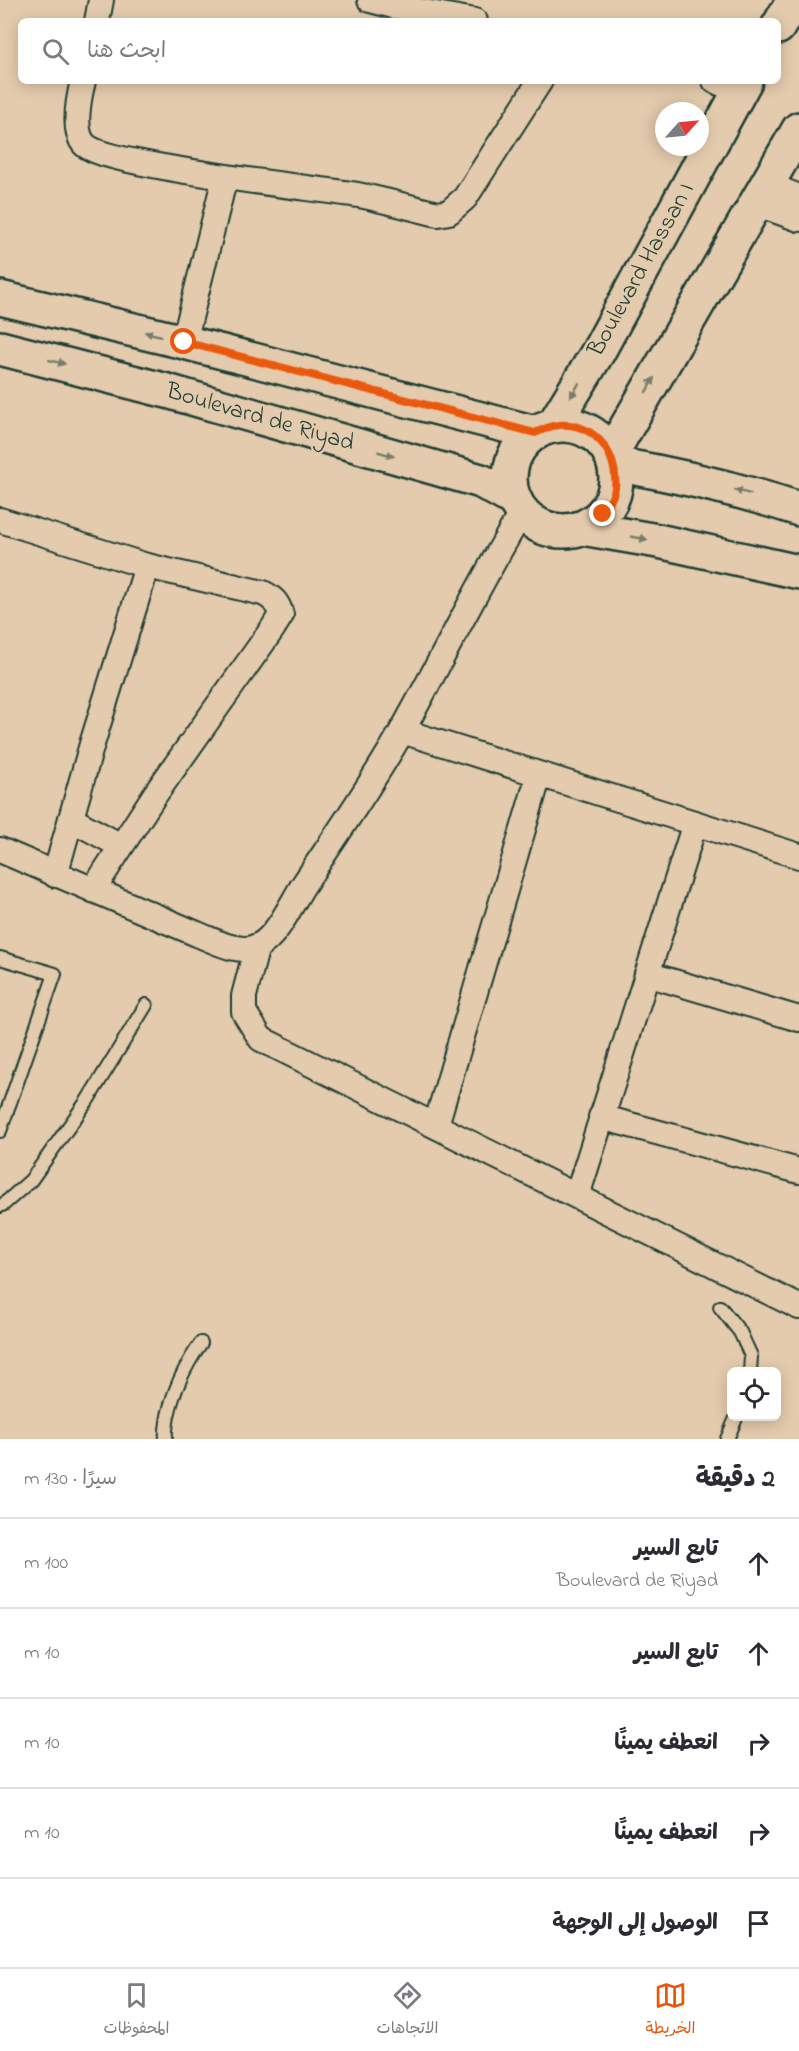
<!DOCTYPE html>
<html lang="ar">
<meta charset="utf-8">
<style>
body{margin:0;font-family:"Indie Flower","Playpen Sans Arabic",sans-serif;background:#f2f2f3;color:#2b2b33;direction:rtl}
.controls{position:absolute;right:18px;bottom:18px;display:grid;overflow:hidden;border-radius:9px;box-shadow:0 3px 15px #0003}
.controls button{width:54px;height:54px;display:grid;place-items:center;padding:0;border:0;border-bottom:2px solid #e1e1e2;background:#fff;color:#2b2b33;font:30px sans-serif}
.compass{position:absolute;left:655px;top:102px;width:54px;height:54px;border-radius:50%;background:#fff;box-shadow:0 3px 15px #0003;rotate:63deg}
.stop{position:absolute;width:18px;height:18px;margin:-14px;border:4px solid #ea580c;border-radius:50%;background:#fff}
.stop.end{background:#ea580c;border-color:#fff;box-shadow:0 2px 6px #0008}
.list{margin:0;padding:0;list-style:none}
h2{display:flex;justify-content:space-between;align-items:center;height:78px;margin:0;padding:0 24px;font-size:26px}
h2 small{font-size:20px;font-weight:400;color:#7c7c81}
.list li{display:grid;grid-template-columns:39px 1fr auto;gap:18px;align-items:center;box-sizing:border-box;height:90px;padding:0 24px;border-top:2px solid #e1e1e2}
.list b{display:block;font-size:22px;white-space:nowrap}
.list p{margin:0;font-size:20px;white-space:nowrap;color:#7c7c81}
.list em{font-size:20px;font-style:normal;color:#7c7c81}
.icon{flex:none;width:33px;height:33px;fill:none;stroke:currentColor;stroke-width:2;stroke-linecap:round;stroke-linejoin:round}
.map{position:relative;flex:none;width:799px;height:1439px;overflow:hidden;direction:ltr}
.search{position:absolute;background:#fff;box-shadow:0 3px 15px #0003;left:18px;right:18px;top:18px;height:66px;display:flex;align-items:center;gap:15px;box-sizing:border-box;padding:0 21px;border-radius:9px;color:#7c7c81;font-size:22px}
.sheet{height:528px;background:#fff}
nav{display:flex;justify-content:space-around;align-items:center;box-sizing:border-box;height:84px;border-top:2px solid #e1e1e2;background:#fff;font-size:16px;color:#7c7c81}
nav a{display:grid;justify-items:center;gap:3px}
nav .on{color:#ea580c}
.map>svg:first-child{display:block}
</style>
<div class="map">
<svg width="799" height="1439" viewBox="0 0 799 1439">
<rect width="100%" height="100%" fill="#e4cbad"/>
<filter id="ink" filterUnits="userSpaceOnUse"><feTurbulence type="fractalNoise" baseFrequency=".0167" numOctaves="2"/><feDisplacementMap in="SourceGraphic" scale="12" xChannelSelector="R" yChannelSelector="G"/><feConvolveMatrix kernelMatrix="1 2 1 2 8 2 1 2 1" color-interpolation-filters="sRGB"/></filter>
<g filter="url(#ink)">
<g fill="none" stroke-linecap="round" stroke-linejoin="round">
<defs>
<g id="lane">
<path d="M0,958L55,974L0,1131"/>
<path d="M0,1206L4,1204L31,1180L87,1101L146,1005"/>
<path d="M720,1307L740,1332L751,1356L750,1372"/>
<path d="M166,1439C165,1431 167,1423 168,1416C174,1388 185,1366 201,1343"/>
<path d="M727,1439L737,1416"/>
</g>
<g id="street">
<path d="M370,0L397,7L475,21"/>
<path d="M97,21L101,0"/>
<path d="M83,81C79,97 72,130 84,144C104,166 316,188 358,195C385,200 412,208 438,214L449,212L465,198L540,81"/>
<path d="M715,81L739,91"/>
<path d="M766,184L799,197"/>
<path d="M755,203L799,219"/>
<path d="M184,342L225,177"/>
<path d="M0,520L147,566L263,593C273,598 278,603 281,615L273,628L154,796L93,890"/>
<path d="M402,731L799,856"/>
<path d="M71,819L121,846"/>
<path d="M0,850L197,934C215,941 239,955 258,946C278,936 292,902 304,884C337,834 372,784 402,731C443,658 479,583 522,512"/>
<path d="M55,875L92,744L147,566"/>
<path d="M257,946L244,996V1012L261,1039L799,1307"/>
<path d="M647,974L799,1019"/>
<path d="M601,1117L799,1171"/>
<path d="M436,1125L539,775"/>
<path d="M577,1196L695,823"/>
</g>
<g id="secondary">
<path d="M778,27L794,0"/>
<path d="M0,298L184,342L535,433"/>
<path d="M0,348L167,391L481,481L515,500"/>
<circle cx="563" cy="478" r="53"/>
<path d="M553,426L598,352L745,81"/>
<path d="M611,454L799,129"/>
<path d="M614,464C677,475 738,489 799,509"/>
<path d="M582,528L658,541L799,572"/>
</g>
</defs>
<use href="#lane" stroke="#1f3d34" stroke-width="16"/>
<use href="#street" stroke="#1f3d34" stroke-width="28"/>
<use href="#secondary" stroke="#1f3d34" stroke-width="38"/>
<use href="#lane" stroke="#e4cbad" stroke-width="12"/>
<use href="#street" stroke="#e4cbad" stroke-width="24"/>
<use href="#secondary" stroke="#e4cbad" stroke-width="33"/>
</g>
<defs><path id="oneway-solid" d="M-6-.8H1V-3.2L6.5 0L1 3.2V.8H-6Z" transform="scale(1.5)"/></defs>
<g fill="#787d6a">
<use href="#oneway-solid" transform="translate(153 334) rotate(-167)"/>
<use href="#oneway-solid" transform="translate(57 362) rotate(14)"/>
<use href="#oneway-solid" transform="translate(650 385) rotate(-60)"/>
<use href="#oneway-solid" transform="translate(575 390) rotate(121)"/>
<use href="#oneway-solid" transform="translate(386 454) rotate(16)"/>
<use href="#oneway-solid" transform="translate(743 492) rotate(-165)"/>
<use href="#oneway-solid" transform="translate(639 538) rotate(10)"/>
</g>
</g>
<g fill="none" stroke-linecap="round" stroke-linejoin="round" filter="url(#ink)">
<path stroke="#ea580c" stroke-width="8" d="M184,342L535,433C541,431 547,427 553,426C591,418 619,452 615,488C614,497 607,506 603,514"/>
</g>
<g text-anchor="middle" dominant-baseline="central" stroke-width="4.5" stroke-linejoin="round" paint-order="stroke">
<g font-size="24" fill="#1f3d34" stroke="#e4cbad">
<text transform="translate(642 270) rotate(-61)">Boulevard Hassan I</text>
<text transform="translate(260 418) rotate(16)">Boulevard de Riyad</text>
</g>
</g>
</svg>
<div class="controls">
<button><svg class="icon" aria-label="locate" viewBox="0 0 24 24"><circle cx="12" cy="12" r="6"/><path d="M12 2v4M12 18v4M2 12h4M18 12h4"/></svg></button>
</div>
<svg class="compass" viewBox="-18 -18 36 36"><path d="M0-13l5 13h-10z" fill="#e53935"/><path d="M0 13l5-13h-10z" fill="#7c7c81"/></svg>
<div class="stop" style="left:184px;top:342px"></div>
<div class="stop end" style="left:603px;top:514px"></div>
<div class="search"><svg class="icon" aria-label="search" viewBox="0 0 24 24"><circle cx="10" cy="10" r="6"/><path d="M15 15l6 6"/></svg>ابحث هنا</div>
</div>
<section class="sheet">
<h2>2 دقيقة<small>سيرًا · 130 m</small></h2>
<ul class="list">
<li><svg class="icon" aria-label="ahead" viewBox="0 0 24 24"><path d="M12 20V5M6 11l6-6 6 6"/></svg><div><b>تابع السير</b><p>Boulevard de Riyad</p></div><em>100 m</em></li>
<li><svg class="icon" aria-label="ahead" viewBox="0 0 24 24"><path d="M12 20V5M6 11l6-6 6 6"/></svg><div><b>تابع السير</b></div><em>10 m</em></li>
<li><svg class="icon" aria-label="right" viewBox="0 0 24 24"><path d="M7 20v-9h11M14 6l5 5-5 5"/></svg><div><b>انعطف يمينًا</b></div><em>10 m</em></li>
<li><svg class="icon" aria-label="right" viewBox="0 0 24 24"><path d="M7 20v-9h11M14 6l5 5-5 5"/></svg><div><b>انعطف يمينًا</b></div><em>10 m</em></li>
<li><svg class="icon" aria-label="arrive" viewBox="0 0 24 24"><path d="M6 21V4h12l-3 4 3 4H6"/></svg><div><b>الوصول إلى الوجهة</b></div></li>
</ul>
</section>
<nav>
<a class="on"><svg class="icon" aria-label="map" viewBox="0 0 24 24"><path d="M3 6l6-2 6 2 6-2v14l-6 2-6-2-6 2zM9 4v14M15 6v14"/></svg>الخريطة</a>
<a><svg class="icon" aria-label="directions" viewBox="0 0 24 24"><path d="M12 3l9 9-9 9-9-9zM9 14v-3h6M13 9l2 2-2 2"/></svg>الاتجاهات</a>
<a><svg class="icon" aria-label="saved" viewBox="0 0 24 24"><path d="M7 4h10v16l-5-4-5 4z"/></svg>المحفوظات</a>
</nav>
